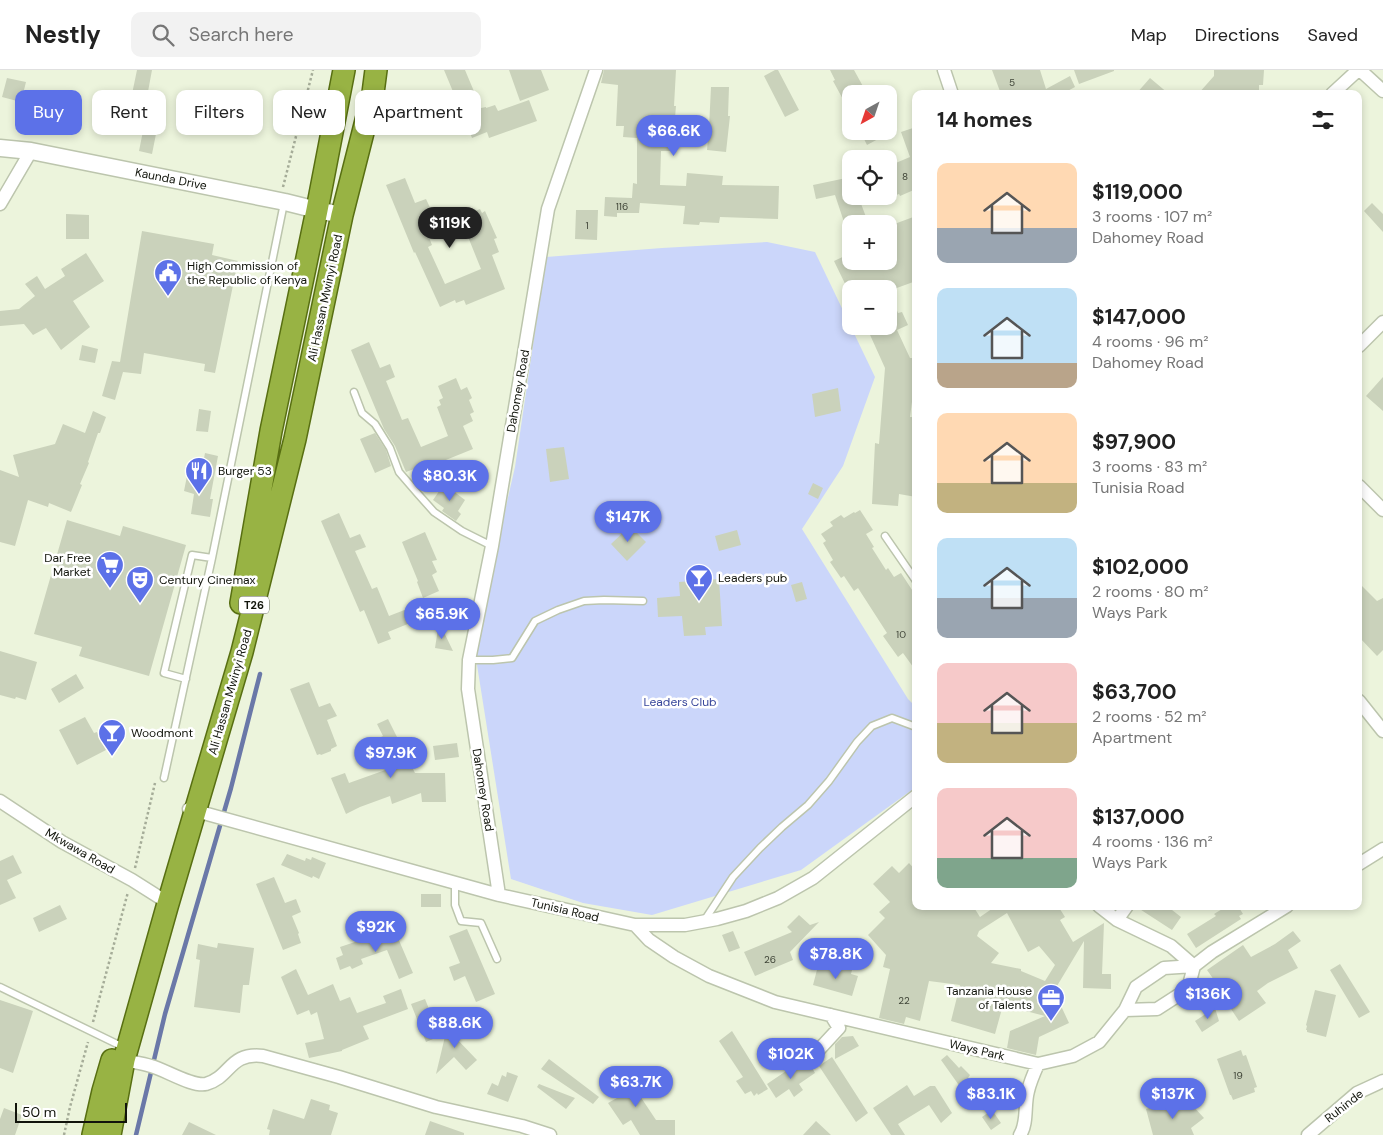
<!DOCTYPE html>
<html lang="en">
<head>
<meta charset="utf-8">
<style>
	body { margin:0; font-family:"DM Sans",sans-serif; background:#f2f2f2; color:#222; height:100vh; display:flex; flex-direction:column; font-size:19px; white-space:nowrap }
	* { box-sizing:border-box; margin:0 }
	p { font-size:16px; color:#767676 }
	.icon { flex:none; width:28px; height:28px; fill:none; stroke:currentColor; stroke-width:2; stroke-linecap:round; stroke-linejoin:round }
	.map { position:relative; flex:1; overflow:hidden }
	.details { position:absolute; left:912px; top:20px; width:450px; height:820px; display:flex; flex-direction:column; background:#fff; border-radius:10px; box-shadow:0 2px 8px #0003 }
	.details>* { flex:none }
	.top-card { position:absolute; left:15px; top:20px; width:475px; height:45px; display:flex; gap:10px }
	.needle { width:32px; rotate:220deg }
	.buttons { position:absolute; left:842px; top:15px; display:grid; gap:10px }
	.buttons a { display:grid; place-items:center; width:55px; height:55px; border-radius:10px; background:#fff; box-shadow:0 2px 8px #0003; font-size:25px }
	.scale { position:absolute; left:15px; bottom:12px; width:112px; box-sizing:border-box; padding-left:5px; border:2px solid #11140b; border-top:0; font-size:14px; line-height:18px; white-space:nowrap; color:#11140b; -webkit-text-stroke:4px #fff; paint-order:stroke }
	.price { position:absolute; translate:-50% -42px; padding:0 11px; border-radius:18px; background:#5c71e8; color:#fff; font-size:16px; line-height:32px; filter:drop-shadow(0 1px 2px #0008) }
	.price::after { content:''; position:absolute; left:50%; top:30px; width:15px; height:11px; margin-left:-8px; background:inherit; clip-path:polygon(0 0,100% 0,50% 100%) }
	.price.on { background:#222; color:#fff }
	ul { padding:0; list-style:none }
	li { display:flex; align-items:center; gap:15px; height:125px; padding:0 25px }
	li span { display:grid; place-items:center; flex:none; width:140px; height:100px; border-radius:10px; color:#555 }
	li>.icon { margin-inline-start:auto }
	span .icon { width:60px; height:60px; fill:#fffc; stroke-width:1 }
	li b { font-size:21px }
	h2 { display:flex; justify-content:space-between; align-items:center; height:60px; padding:0 25px; font-size:21px }
	.pill { padding:0 18px; border-radius:10px; background:#fff; box-shadow:0 2px 8px #0003; font-size:18px; line-height:45px }
	.pill.on { background:#5c71e8; color:#fff }
	header { display:flex; align-items:center; gap:30px; box-sizing:border-box; height:70px; padding:0 25px; background:#fff; border-bottom:1px solid #e0e0e0 }
	header strong { font-size:24px }
	nav { display:flex; gap:28px; margin-inline-start:auto; font-size:18px }
	.search { width:350px; height:45px; background:#f2f2f2; display:flex; align-items:center; gap:12px; box-sizing:border-box; padding:0 18px; border-radius:10px; color:#767676; font-size:19px }
	.map>svg:first-child { display:block }
	.green { fill:#cbd6fa }
	.lines { fill:none; stroke-linecap:round; stroke-linejoin:round }
	.stream { stroke:#6a78a8; stroke-width:4.5 }
	.building { fill:#cad2bb; fill-rule:evenodd }
	.service-casing { stroke:#bcc5ad; stroke-width:9 }
	.minor-casing { stroke:#bcc5ad; stroke-width:15 }
	.tertiary-casing { stroke:#bcc5ad; stroke-width:19 }
	.trunk-casing { stroke:#586f12; stroke-width:24 }
	.path { stroke:#a5ac98; stroke-width:2.5; stroke-dasharray:2.5 2.5; stroke-linecap:butt }
	.service { stroke:#fff; stroke-width:6 }
	.minor { stroke:#fff; stroke-width:12 }
	.tertiary { stroke:#fff; stroke-width:16 }
	.trunk { stroke:#98b344; stroke-width:21 }
	.labels { text-anchor:middle; dominant-baseline:central; stroke-width:5; stroke-linejoin:round; paint-order:stroke }
	.number-label { font-size:10px; fill:#3f4437 }
	.shield { fill:#fff; stroke:#585a54; stroke-width:1 }
	.shield-label { font-size:11px; font-weight:bold; fill:#11140b }
	.street-label { font-size:12px; fill:#11140b; stroke:#fff }
	.poi-label { font-size:12px; fill:#11140b; stroke:#fff; text-anchor:start }
	.park-label { font-size:12px; fill:#38479b; stroke:#fff }
</style>
</head>
<body>
<header>
<strong>Nestly</strong>
<div class="search"><svg class="icon" aria-label="search" viewBox="0 0 24 24"><circle cx="10" cy="10" r="6"/><path d="M15 15l6 6"/></svg>Search here</div>
<nav><a>Map</a><a>Directions</a><a>Saved</a></nav>
</header>
<div class="map">
<svg width="1383" height="1065" viewBox="0 0 1383 1065">
	<rect width="100%" height="100%" fill="#ecf4dc"/>
	<path class="green" d="M767,172l48,10 60,125 -32,89 -41,63 106,170 8,8v80l-115,83 -149,45 -69,-12 -72,-24 -37,-233 41,-179 31,-210 116,-9z"/>
	<g class="lines">
		<path class="stream" d="M136,1065l29,-121 66,-226 29,-114"/>
	</g>
	<path class="building" d="M137,0h15l-5,27 -15,-3z
		M444,0h21l16,38 5,-1v1l9,-3 3,6 31,-11 8,21 -48,17 -2,-6 -15,6 -12,-30 -3,2 -6,-16h3z
		M509,0h32l8,20 -29,11z
		M604,0h72l-2,36h2l-4,45h-11l-1,34 26,1 1,-13 36,3 -1,9 57,1 -1,33 -58,-2 -1,6 -19,-1 -1,3 -16,-1 2,-18 -45,-3 -1,10h-22v4l-13,-1 1,-19 27,1 1,-15 4,1v-46l-14,-1 1,-11h-8l2,-41 -17,-2z
		M775,0h3l21,40 -14,7 -21,-41z
		M830,0h24l11,20 -7,4h-7v20l-18,-33 2,-1z
		M992,0h48l6,19 24,-13 5,11 -13,7h-46l-1,-4 -14,4z
		M1074,0h40v1l-35,13z
		M1214,0h50l-1,15h-4v9h-61l16,-18z
		M7,8l19,4 -5,20 -19,-5z
		M1150,8l19,16h-33z
		M711,17h18l-1,29h2l-4,36 -19,-2 2,-22z
		M144,56l13,3 -5,25 -13,-3z
		M916,57v62l-16,7 -1,-2 -5,2 -5,-13v-1l5,-2 -2,-3 3,-2 -4,-10 19,-8 -9,-25z
		M860,61h33l-26,14z
		M851,107v27l9,-3 6,16 -15,5v15h-2l-14,-42 -19,4 -3,-14z
		M405,108l10,25 11,-4 7,15 -11,5 10,26 -4,2 17,37 36,-15 -21,-52 20,-8 2,4 3,-2 12,27 -3,1 5,13 -7,3 13,34 -39,16 -2,-5 -8,3 -1,-3 -15,7 -25,-55 -1,1 -28,-68z
		M1372,133l11,11v18l-19,-21z
		M576,140h22l-1,30 -22,-1z
		M66,144l23,1v24h-23z
		M916,146v65l-22,8h-43v7l-17,-35 17,-8v8h15l2,4 9,-4h12v-35z
		M142,161l72,13 -2,11 26,6 -23,112 -11,-2 1,-7 -61,-11 -3,21 -18,-2 -8,28 -13,-4 10,-35 8,1z
		M86,183l18,28 -31,20 17,26 -29,23 -15,-22 -13,7 -9,-11 -24,2v-15l19,-2 16,-13 -10,-12 12,-8 8,13 20,-13 -4,-7z
		M889,221l9,22 4,-1 6,13 -11,5 13,28h6v13l-6,46h6v80l-17,-3 -1,12 -26,-2 3,-61 4,1 6,-76 -19,-42h23z
		M369,272l11,26 10,-4 5,13 -9,4 16,39 6,-2 13,29 27,-11 -11,-29 4,-2 -2,-5 4,-2 -5,-12 18,-8 5,12 6,-3 5,11 -3,2 5,12 -4,2 3,7 -10,5 10,23 -47,19 -1,-3 -19,7 -11,-26 -11,-17 -33,-79z
		M82,275l16,4 -3,14 -16,-3z
		M1383,307v34l-17,-15z
		M838,318l3,23 -26,6 -3,-23z
		M199,339l12,2 -3,21 -12,-1z
		M93,341l13,6 -6,16h-2l-10,29 1,1 -9,21 2,1 -11,27 -22,-9 -1,4 -20,-7 -13,46 -15,-4v-72l19,7 -6,-22 42,-11 8,-20 22,9z
		M375,363l11,17 5,16 -16,7 -15,-34z
		M564,377l5,32 -19,3 -4,-33z
		M205,383l13,3 -8,43h3l-3,18 -19,-3 3,-20 -10,-3 5,-25 13,3z
		M813,413l10,5 -5,11 -10,-5z
		M444,414l21,16 -7,11 3,3 -5,7 -14,-10 2,-3 -11,-8z
		M860,440l13,20 -7,4 8,13 -2,1 14,22 2,-2 6,9 7,-4 15,23v75l-13,-18 -5,4 -15,-21 4,-3 -29,-45 -4,3 -10,-15 -3,2 -11,-16 3,-2 -10,-17 3,-2 -5,-7 12,-8 -3,-4 11,-7 3,3 10,-6 1,1z
		M339,443l11,25 10,-4 6,13 -11,4 17,38 5,-2 12,29 36,-14h5l5,11 -47,19 3,7 -13,5 -14,-34 -4,2 -39,-91z
		M67,450l53,16 3,-10 63,19 -37,131 -70,-20 3,-9 -48,-13z
		M630,456l16,16 -19,19 -16,-17z
		M737,460l4,15 -22,6 -4,-15z
		M425,462l12,28 -5,1 5,11 -5,3 7,16 -16,7 -6,-16 1,-1 -16,-39z
		M719,509l3,47 -17,1 1,8 -22,1 -2,-20 -24,1 -1,-19 23,-2 -1,-14z
		M802,512l5,17 -11,3 -5,-17z
		M1359,513l18,18 6,-3v52l-6,6 -18,-19z
		M439,552l14,29 -18,-3z
		M0,581l37,11 -11,38 -10,-3 -1,2 -15,-4z
		M76,604l8,14 -25,15 -8,-14z
		M309,612l10,25 11,-4 7,13 -10,4 10,26 -6,3v2l-10,4 -1,-1 -3,1 -27,-66z
		M85,647l9,16 3,-1 9,18 -29,15 -18,-35z
		M388,649l27,54h30l1,29h-24l-1,-9 -29,11 -2,-8 -30,11 -14,7 -15,-36 14,-5 4,10 42,-15 -14,-29 6,-3 -6,-12z
		M457,673l2,14 -24,3 -2,-14z
		M287,784l18,7 1,-3 5,2 1,-3 14,6 -7,16 -6,-3 -1,2 -31,-13z
		M13,785l9,18 -15,7 9,18 -16,7v-44z
		M909,793l7,8v35h57l7,11 16,-11h62l7,11 -5,3 13,22 31,-19 -2,51h9v15l-28,-1 1,-47 -30,50 15,32 -30,14 -3,18 -29,-7 3,-17 35,-15 -42,-11 -8,29 -44,-13 9,-36 -31,-4 -9,40 -14,-4 -2,7 -25,-6 11,-49 -7,-2 3,-12 -18,-20 17,-17 -6,-6 11,-10 -17,-18 19,-18 7,7zM1007,843l21,39 11,-6 16,19 -10,16 -24,-10v-2l-30,-6 8,-10 -22,-17 2,-5z
		M274,807l11,26 11,-4 5,13 -9,4 7,17 -1,1 3,9 -18,7 -27,-66z
		M421,824h20v13h-20z
		M60,835l7,14 -28,13 -6,-14z
		M1135,836h32l14,11 -9,13z
		M1227,836h11l5,8 -4,2 2,3 -45,29 -9,-14 29,-18 -2,-2z
		M799,845l11,10 9,-3 -29,30 3,8 -38,16 -11,-24 48,-20 -5,-5z
		M467,859l28,65 -19,8 -11,-26 -11,5 -5,-14 11,-4 -11,-27z
		M395,861l18,42 -14,6 -12,-29 -26,9 2,5 -11,5 -2,-3 -10,4 -4,-12 7,-3 -3,-8 36,-12 1,4z
		M733,861l7,17 -11,4 -7,-17z
		M1293,861l8,10 -13,9 10,18 -30,15 -11,8 9,12 -27,18 -10,-15 2,-2 -24,-34 36,-25 8,12 24,-13z
		M218,873l36,5 -5,37h-6l-3,28 -46,-6 6,-47 -4,-1 2,-15 19,4z
		M1340,894l30,48 -11,6 -29,-48z
		M837,895l15,5 -1,4 7,2 -6,20 -39,-11 5,-19 17,4z
		M296,899l12,26 25,-11 7,17 10,-4 7,16 29,-10 -3,-7 18,-7 7,20 -45,17 6,13 -27,11v1l-33,7 -4,-15 19,-4 -7,-27 -6,3 -2,-5 -12,5 -16,-38z
		M1315,920l21,5 -10,42 -19,-5v-2h-1l1,-4 -1,-1z
		M425,929l15,37 -14,6 -15,-38z
		M0,930l33,11 -20,62 -13,-5z
		M1215,938l4,13 -17,11 -7,-11z
		M458,949l5,10 -10,6 24,25 -11,10 -12,-13 -18,17 12,-50z
		M732,961l36,58 -10,6 -1,-2 -3,3 -3,-5 -6,3 -9,-13 7,-4 -24,-36z
		M853,966l6,10 -24,13v-15l7,-7z
		M1241,980l2,6 3,-1 11,32 -3,1 1,4 -22,8 -2,-5h-1l-13,-36z
		M947,985l12,13 2,-2 9,9 -2,3 10,11 -10,9 -27,-38z
		M832,987l36,56 -12,9 -37,-56z
		M549,989l50,38 -6,7 -52,-35z
		M810,994l5,9 -16,11 4,6 -9,7 -5,-8 -13,9 -9,-14 28,-19z
		M622,999l34,51h19v15h-35l-9,-15 -8,5 -15,-22 9,-5 -12,-18z
		M507,1002l11,4 -10,26 -21,-8 5,-11 6,3 4,-11 4,2z
		M539,1014l36,14 -9,11 -29,-22z
		M907,1015l7,11 16,-10h5l17,27 -11,10 -12,-18 -31,19 7,11h-14l-18,-27z
		M311,1029l19,6 -1,5 9,3 -7,22h-62l1,-5 -3,-1 6,-20 31,10z
		M1171,1032l2,8 19,-5 12,13 -13,10 3,7h-41l-7,-26z
		M4,1038l18,7 -7,20h-15v-16z
		M992,1040l9,13 -10,7 -9,-13z
		M430,1051l34,12v2h-39z
		M816,1051l15,14h-28z
		M189,1052l27,13h-34z"/>
	<g class="lines">
		<defs>
			<path id="service" d="M354,322l8,21 13,11 15,24 9,24 19,22 16,18 28,19 30,15
				M885,466l31,45
				M469,590h24l19,-2 23,-37 23,-11 26,-9 20,-1 39,1
				M186,609l-22,-6 28,-118 20,3
				M164,708l48,-220 72,-355
				M455,813v22l6,16 20,2 16,36
				M704,851l29,-44 27,-29 22,-21 26,-22 21,-24 28,-39 15,-16 20,-8 24,9
				M0,917l117,57"/>
			<path id="minor" d="M944,0l8,24
				M1360,0l23,21
				M1332,24l26,-24
				M0,134l31,-53
				M1359,276l24,-24
				M1359,416l24,24
				M1359,631l24,30
				M0,731l62,41 70,38 30,19
				M189,739l310,86 136,30h50l32,-6 29,-8 32,-13 35,-20 103,-82
				M1359,794l24,-15
				M499,825l-31,-206 1,-29 23,-114 56,-337 48,-139
				M1099,836l18,14 54,26 23,20 -6,23 -31,20 -32,1
				M1117,850l10,-14
				M635,855l14,15 25,17 35,19 66,26 263,62 35,-8 26,-14 26,-32 11,-23 28,-19 30,-2 18,-14 75,-46
				M777,989l37,-4 25,-27 -8,-13
				M124,990c9,2 18,3 27,6 15,4 41,21 55,18 25,-7 23,-32 57,-28l76,21 97,30 86,19 28,9
				M1020,1065c8,-12 4,-30 8,-44 2,-9 6,-18 10,-27
				M1308,1065l49,-42 26,-12"/>
			<path id="tertiary" d="M0,78l31,3 254,51 32,8 25,5"/>
			<path id="trunk" d="M241,533l30,-172 46,-221 27,-140
				M93,1065l10,-44 9,-31
				M110,1065l14,-75 43,-153 75,-255 53,-213 47,-224 31,-122 3,-23"/>
		</defs>
		<use href="#service" class="service-casing"/>
		<use href="#minor" class="minor-casing"/>
		<use href="#tertiary" class="tertiary-casing"/>
		<use href="#trunk" class="trunk-casing"/>
		<path class="path" d="M283,117l30,-117
			M135,798l20,-85
			M93,952l35,-130
			M64,1065l6,-28 18,-65"/>
		<use href="#service" class="service"/>
		<use href="#minor" class="minor"/>
		<use href="#tertiary" class="tertiary"/>
		<use href="#trunk" class="trunk"/>
	</g>
	<defs>
		<symbol id="civic-pin" viewBox="-11 -11 22 30"><path d="M0 17L-7.5 6A9.5 9.5 0 1 1 7.5 6Z" fill="#5c71e8" stroke="#fff"/><path d="M-.6-6.5H3V-4.5H.6V-3L4-1V1h2V6H-6V1h2V-1L-.6-3ZM-1.2 2.5V6h2.4V2.5Z" fill="#fff"/></symbol>
		<symbol id="restaurant-pin" viewBox="-11 -11 22 30"><path d="M0 17L-7.5 6A9.5 9.5 0 1 1 7.5 6Z" fill="#5c71e8" stroke="#fff"/><path d="M-5-6h1v4h1v-4h1v4h1v-4h1v5L-1.5 .5V6h-2V.5L-5-1ZM5-6V6H3V1.5H1.5Q1.5-4 5-6Z" fill="#fff"/></symbol>
		<symbol id="supermarket-pin" viewBox="-11 -11 22 30"><path d="M0 17L-7.5 6A9.5 9.5 0 1 1 7.5 6Z" fill="#5c71e8" stroke="#fff"/><path d="M-6-5.5h2.5l.6 2H6L4.5 2H-2.5L-4.4-4H-6ZM-1.5 3.2a1.3 1.3 0 1 0 .1 0ZM3 3.2a1.3 1.3 0 1 0 .1 0Z" fill="#fff"/></symbol>
		<symbol id="bar-pin" viewBox="-11 -11 22 30"><path d="M0 17L-7.5 6A9.5 9.5 0 1 1 7.5 6Z" fill="#5c71e8" stroke="#fff"/><path d="M-6-5H6L.8 .8V4.5H3.5V6h-7V4.5H-.8V.8Z" fill="#fff"/></symbol>
		<symbol id="theatre-pin" viewBox="-11 -11 22 30"><path d="M0 17L-7.5 6A9.5 9.5 0 1 1 7.5 6Z" fill="#5c71e8" stroke="#fff"/><path d="M-5-5.5Q0-4 5-5.5V0Q5 5 0 6Q-5 5-5 0ZM-3.3-2.5H-1v1.5H-3.3ZM1-2.5H3.3v1.5H1ZM-2.8 1Q0 5.5 2.8 1Z" fill="#fff"/></symbol>
		<symbol id="office-pin" viewBox="-11 -11 22 30"><path d="M0 17L-7.5 6A9.5 9.5 0 1 1 7.5 6Z" fill="#5c71e8" stroke="#fff"/><path d="M-6-3h4V-5.5h4V-3h4V5H-6ZM-1-4.5V-3h2v-1.5ZM-6 0V1H6V0Z" fill="#fff"/></symbol>
	</defs>
	<g fill-rule="evenodd">
		<use href="#civic-pin" x="152" y="187" width="32" height="43"/>
		<use href="#restaurant-pin" x="183" y="385" width="32" height="43"/>
		<use href="#supermarket-pin" x="94" y="479" width="32" height="43"/>
		<use href="#bar-pin" x="683" y="492" width="32" height="43"/>
		<use href="#theatre-pin" x="124" y="494" width="32" height="43"/>
		<use href="#bar-pin" x="96" y="647" width="32" height="43"/>
		<use href="#office-pin" x="1035" y="912" width="32" height="43"/>
	</g>
	<g class="labels">
		<g class="number-label">
			<text x="1012" y="12">5</text>
			<text x="905" y="106">8</text>
			<text x="622" y="136">116</text>
			<text x="587" y="155">1</text>
			<text x="901" y="564">10</text>
			<text x="770" y="889">26</text>
			<text x="904" y="930">22</text>
			<text x="1238" y="1005">19</text>
		</g>
		<rect class="shield" x="239" y="526.5" width="30" height="17" rx="4"/>
		<g class="shield-label">
			<text x="254" y="535">T26</text>
		</g>
		<g class="street-label">
			<text transform="translate(171 109) rotate(11)">Kaunda Drive</text>
			<text transform="translate(325 228) rotate(-78)">Ali Hassan Mwinyi Road</text>
			<text transform="translate(518 321) rotate(-80)">Dahomey Road</text>
			<text transform="translate(230 622) rotate(-74)">Ali Hassan Mwinyi Road</text>
			<text transform="translate(483 720) rotate(81)">Dahomey Road</text>
			<text transform="translate(80 781) rotate(30)">Mkwawa Road</text>
			<text transform="translate(565 840) rotate(13)">Tunisia Road</text>
			<text transform="translate(977 980) rotate(13)">Ways Park</text>
			<text transform="translate(1344 1036) rotate(-38)">Ruhinde</text>
		</g>
		<g class="poi-label">
			<text x="187" y="196">High Commission of<tspan x="187" dy="14">the Republic of Kenya</tspan></text>
			<text x="218" y="401">Burger 53</text>
			<text x="91" y="488" text-anchor="end">Dar Free<tspan x="91" dy="14">Market</tspan></text>
			<text x="718" y="508">Leaders pub</text>
			<text x="159" y="510">Century Cinemax</text>
			<text x="131" y="663">Woodmont</text>
			<text x="1032" y="921" text-anchor="end">Tanzania House<tspan x="1032" dy="14">of Talents</tspan></text>
		</g>
		<g class="park-label">
			<text x="680" y="632">Leaders Club</text>
		</g>
	</g>
</svg>
<div class="buttons">
<a><svg class="needle" viewBox="-14 -14 28 28"><path d="M0-13l5 13h-10z" fill="#e53935"/><path d="M0 13l5-13h-10z" fill="#767676"/></svg></a>
<a><svg class="icon" aria-label="locate" viewBox="0 0 24 24"><circle cx="12" cy="12" r="6"/><path d="M12 2v4M12 18v4M2 12h4M18 12h4"/></svg></a>
<a>+</a>
<a>−</a>
</div>
<div class="scale">50 m</div>
<b class="price" style="left:674px;top:87px">$66.6K</b>
<b class="price on" style="left:450px;top:179px">$119K</b>
<b class="price" style="left:450px;top:432px">$80.3K</b>
<b class="price" style="left:628px;top:473px">$147K</b>
<b class="price" style="left:442px;top:570px">$65.9K</b>
<b class="price" style="left:391px;top:709px">$97.9K</b>
<b class="price" style="left:376px;top:883px">$92K</b>
<b class="price" style="left:836px;top:910px">$78.8K</b>
<b class="price" style="left:1208px;top:950px">$136K</b>
<b class="price" style="left:455px;top:979px">$88.6K</b>
<b class="price" style="left:791px;top:1010px">$102K</b>
<b class="price" style="left:636px;top:1038px">$63.7K</b>
<b class="price" style="left:991px;top:1050px">$83.1K</b>
<b class="price" style="left:1173px;top:1050px">$137K</b>
<div class="top-card">
<a class="pill on">Buy</a>
<a class="pill">Rent</a>
<a class="pill">Filters</a>
<a class="pill">New</a>
<a class="pill">Apartment</a>
</div>
<section class="details">
<h2>14 homes<svg class="icon" aria-label="filters" viewBox="0 0 24 24"><path d="M4 7h16M4 17h16"/><circle cx="9" cy="7" r="2"/><circle cx="15" cy="17" r="2"/></svg></h2>
<ul>
<li><span style="background:linear-gradient(#ffd9b3 65%,#9aa5b1 0)"><svg class="icon" aria-label="home" viewBox="0 0 24 24"><path d="M3 11l9-7 9 7M6 9v11h12V9"/></svg></span><div><b>$119,000</b><p>3 rooms · 107 m²</p><p>Dahomey Road</p></div></li>
<li><span style="background:linear-gradient(#bfe0f5 75%,#b9a48a 0)"><svg class="icon" aria-label="home" viewBox="0 0 24 24"><path d="M3 11l9-7 9 7M6 9v11h12V9"/></svg></span><div><b>$147,000</b><p>4 rooms · 96 m²</p><p>Dahomey Road</p></div></li>
<li><span style="background:linear-gradient(#ffd9b3 70%,#c2b280 0)"><svg class="icon" aria-label="home" viewBox="0 0 24 24"><path d="M3 11l9-7 9 7M6 9v11h12V9"/></svg></span><div><b>$97,900</b><p>3 rooms · 83 m²</p><p>Tunisia Road</p></div></li>
<li><span style="background:linear-gradient(#bfe0f5 60%,#9aa5b1 0)"><svg class="icon" aria-label="home" viewBox="0 0 24 24"><path d="M3 11l9-7 9 7M6 9v11h12V9"/></svg></span><div><b>$102,000</b><p>2 rooms · 80 m²</p><p>Ways Park</p></div></li>
<li><span style="background:linear-gradient(#f6c9c9 60%,#c2b280 0)"><svg class="icon" aria-label="home" viewBox="0 0 24 24"><path d="M3 11l9-7 9 7M6 9v11h12V9"/></svg></span><div><b>$63,700</b><p>2 rooms · 52 m²</p><p>Apartment</p></div></li>
<li><span style="background:linear-gradient(#f6c9c9 70%,#7fa58c 0)"><svg class="icon" aria-label="home" viewBox="0 0 24 24"><path d="M3 11l9-7 9 7M6 9v11h12V9"/></svg></span><div><b>$137,000</b><p>4 rooms · 136 m²</p><p>Ways Park</p></div></li>
</ul>
</section>
</div>
</body>
</html>
